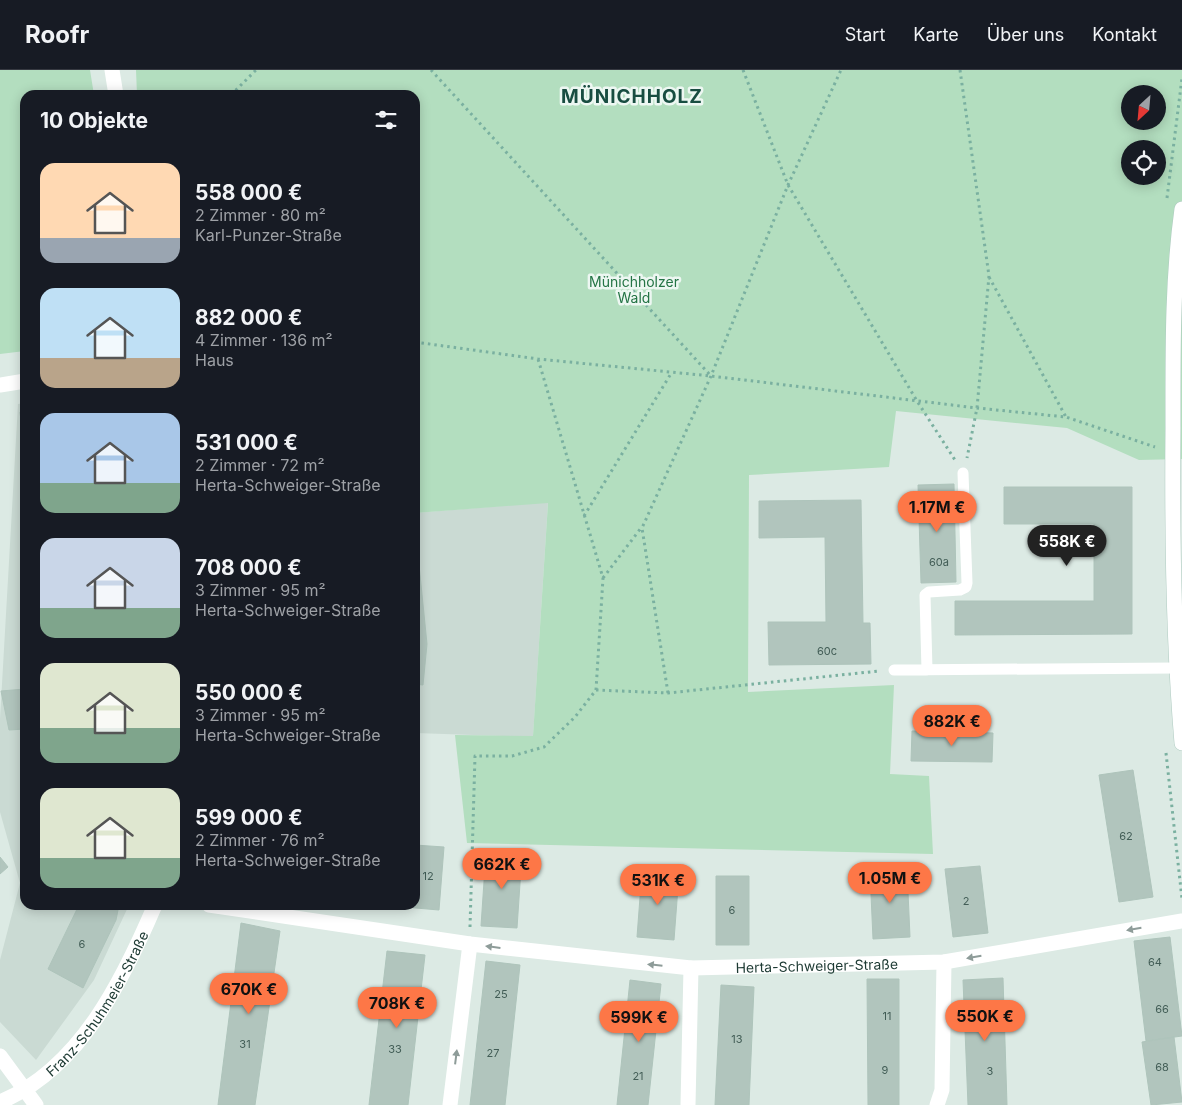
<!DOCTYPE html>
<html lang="de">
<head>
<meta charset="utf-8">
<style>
	body { margin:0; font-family:Inter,sans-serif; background:#20242c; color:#f1f3f6; height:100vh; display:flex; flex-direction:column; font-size:19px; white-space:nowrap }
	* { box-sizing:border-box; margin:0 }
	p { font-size:16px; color:#9ea1a6 }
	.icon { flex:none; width:28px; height:28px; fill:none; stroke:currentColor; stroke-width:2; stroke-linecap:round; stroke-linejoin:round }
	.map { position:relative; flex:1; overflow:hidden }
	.side { position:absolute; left:20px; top:20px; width:400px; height:820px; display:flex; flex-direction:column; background:#171b24; border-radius:15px; box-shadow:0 2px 12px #0003 }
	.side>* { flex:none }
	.needle { width:32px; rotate:206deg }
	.tools { position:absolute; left:1121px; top:15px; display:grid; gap:10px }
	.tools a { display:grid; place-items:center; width:45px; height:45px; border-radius:50%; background:#171b24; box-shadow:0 2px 12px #0003; font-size:25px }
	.price { position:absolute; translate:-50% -42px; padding:0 11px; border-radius:18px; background:#fd7747; color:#111; font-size:16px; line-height:32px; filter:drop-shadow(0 1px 2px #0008) }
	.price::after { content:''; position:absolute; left:50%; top:30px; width:15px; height:11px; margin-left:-8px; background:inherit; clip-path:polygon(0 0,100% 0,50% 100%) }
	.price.on { background:#222; color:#fff }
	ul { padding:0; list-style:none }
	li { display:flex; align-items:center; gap:15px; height:125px; padding:0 20px }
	li span { display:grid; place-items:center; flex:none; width:140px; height:100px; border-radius:15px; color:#555 }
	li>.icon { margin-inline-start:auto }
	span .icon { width:60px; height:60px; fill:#fffc; stroke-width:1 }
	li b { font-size:21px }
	h2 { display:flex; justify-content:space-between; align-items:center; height:60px; padding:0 20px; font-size:21px }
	header { display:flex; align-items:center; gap:30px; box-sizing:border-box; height:70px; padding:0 25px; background:#171b24; border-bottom:1px solid #363941 }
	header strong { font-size:24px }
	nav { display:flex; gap:28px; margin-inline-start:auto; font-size:18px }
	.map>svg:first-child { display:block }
	.built { fill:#cadad3 }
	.green { fill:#b3debf; fill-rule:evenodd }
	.building { fill:#b1c5bd; stroke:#aec4bb }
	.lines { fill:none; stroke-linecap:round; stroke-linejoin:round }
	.secondary-casing { stroke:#afcbc1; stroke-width:16 }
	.path { stroke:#7ab0a0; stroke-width:3; stroke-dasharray:2.5 4; stroke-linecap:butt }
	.lane { stroke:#fff; stroke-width:11 }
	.street { stroke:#fff; stroke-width:15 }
	.secondary { stroke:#fff; stroke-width:15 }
	.oneway { fill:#8e9c99 }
	.labels { text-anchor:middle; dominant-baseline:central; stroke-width:5; stroke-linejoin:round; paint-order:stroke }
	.number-label { font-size:11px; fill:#425d56 }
	.park-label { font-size:14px; fill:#247445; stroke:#edf7f2 }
	.street-label { font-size:14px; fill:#1d3a33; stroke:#edf7f2 }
	.district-label { font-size:19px; font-weight:bold; letter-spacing:1px; fill:#184d41; stroke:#edf7f2 }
</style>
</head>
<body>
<header>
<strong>Roofr</strong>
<nav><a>Start</a><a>Karte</a><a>Über uns</a><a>Kontakt</a></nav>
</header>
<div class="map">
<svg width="1182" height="1035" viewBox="0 0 1182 1035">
	<rect width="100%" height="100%" fill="#dceae4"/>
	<path class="built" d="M25,333v502h104l-35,75 -58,80 -36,-38v-62l20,-77 -20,-71v-93l18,-315z
		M548,432l-15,235 -118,-4v-220z"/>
	<path class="green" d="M0,0h90l4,25h-69v256l-25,3z
		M136,0h1046v389l-43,1 -72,-32 -171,-17 -7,56 -140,8 -1,217 146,-7 -4,89 39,2 4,78 -466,-11 -12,-108 78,1 15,-233 -133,10v-418h-278zM1130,24h28v27h-28zM1130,79h28v27h-28z"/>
	<path class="building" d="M20,342h5v45z
		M954,414l2,98 -35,1 -3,-98z
		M1004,417h128v147l-177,1v-34h139v-77h-90z
		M861,430l2,123h7l1,41 -102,1 -1,-43h58l-1,-85 -66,1v-37z
		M417,475l10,99 -4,41 -8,-1v-138z
		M25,619v40l-16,1 -8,-39z
		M912,661l81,2 -1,29 -81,-1z
		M1133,700l20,127 -34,5 -20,-127z
		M415,775l29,2 -5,63 -35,-3v-2h11z
		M486,782l36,2 -5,74 -36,-2z
		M0,787l8,10 -8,7z
		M980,796l8,67 -35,4 -8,-68z
		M907,800l3,67 -37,2 -3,-67z
		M642,801l37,3 -5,66 -37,-3z
		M716,806h33v69h-33z
		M79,835h40l-3,15 -33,68 -35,-19z
		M241,853l39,8 -25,174h-37z
		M1170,867l12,99 -36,5 -12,-100z
		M387,881l38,4 -17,150h-39z
		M486,891l34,4 -15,140h-35z
		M1003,908l4,127h-39l-5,-125z
		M867,909h32v126h-31z
		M630,910l31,4 -13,121h-31z
		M721,915l33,2 -5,118h-34z
		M1174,967l8,65 -31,3 -9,-63z"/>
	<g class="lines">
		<defs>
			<path id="secondary" d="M1182,139c-10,72 -9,146 -9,219 -1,105 0,210 9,315"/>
		</defs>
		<use href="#secondary" class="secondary-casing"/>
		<path class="path" d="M431,0l280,306
			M743,0l45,115 129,216 38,59
			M960,0l29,206 -12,132 -10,50
			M231,25l25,-25
			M1167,128l15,-120
			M989,207l77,140
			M415,272l123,17 173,17 266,32 89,9 89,30
			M584,446l88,-144
			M603,508l38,-50
			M596,620l72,3 211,-22
			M668,623l-26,-165 69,-152 77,-191 53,-115
			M1166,683l16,146
			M470,857l5,-171h37l32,-9 31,-30 21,-27 7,-112 -65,-219"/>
		<path class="lane" d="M894,600l281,-2
			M927,600l-2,-75 4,-3 31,-2 6,-3 1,-4 -4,-110"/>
		<g class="street">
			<path d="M112,0l4,25"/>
			<path d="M0,315l25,-4"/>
			<path id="s1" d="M209,835l261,39 221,24 253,-6 238,-41"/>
			<path d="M0,986l36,49"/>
			<path id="s2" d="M0,1032c80,-33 123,-122 155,-197"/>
			<path d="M450,1035l20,-161"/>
			<path d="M688,1035l3,-137"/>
			<path d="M937,1035l5,-15 2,-128"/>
		</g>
		<use href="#secondary" class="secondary"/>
	</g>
	<defs><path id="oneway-solid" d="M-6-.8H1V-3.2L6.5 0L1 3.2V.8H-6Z" transform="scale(1.25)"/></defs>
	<g class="oneway">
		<use href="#oneway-solid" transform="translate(1134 859) rotate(170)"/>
		<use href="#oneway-solid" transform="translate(493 877) rotate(-173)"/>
		<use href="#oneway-solid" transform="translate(974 887) rotate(170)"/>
		<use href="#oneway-solid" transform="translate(655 895) rotate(-174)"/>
		<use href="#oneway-solid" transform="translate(456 987) rotate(-83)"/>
	</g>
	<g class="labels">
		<g class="number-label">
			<text x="939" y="492">60a</text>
			<text x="827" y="581">60c</text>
			<text x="1126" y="766">62</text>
			<text x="428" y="806">12</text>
			<text x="966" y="831">2</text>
			<text x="732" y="840">6</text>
			<text x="82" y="874">6</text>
			<text x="1155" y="892">64</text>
			<text x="501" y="924">25</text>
			<text x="1162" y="939">66</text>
			<text x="887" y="946">11</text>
			<text x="737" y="969">13</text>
			<text x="245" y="974">31</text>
			<text x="395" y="979">33</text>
			<text x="493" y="983">27</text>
			<text x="1162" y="997">68</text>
			<text x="885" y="1000">9</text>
			<text x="990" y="1001">3</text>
			<text x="638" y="1006">21</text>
		</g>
		<g class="park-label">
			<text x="634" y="211">Münichholzer<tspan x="634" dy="16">Wald</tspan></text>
		</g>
		<g class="street-label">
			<text stroke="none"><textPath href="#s1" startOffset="612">Herta-Schweiger-Straße</textPath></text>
			<text stroke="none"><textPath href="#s2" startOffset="142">Franz-Schuhmeier-Straße</textPath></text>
		</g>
		<g class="district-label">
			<text x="632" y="26">MÜNICHHOLZ</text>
		</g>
	</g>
</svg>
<div class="tools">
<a><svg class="needle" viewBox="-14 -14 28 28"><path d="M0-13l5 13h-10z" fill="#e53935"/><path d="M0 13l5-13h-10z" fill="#9ea1a6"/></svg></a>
<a><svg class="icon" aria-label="locate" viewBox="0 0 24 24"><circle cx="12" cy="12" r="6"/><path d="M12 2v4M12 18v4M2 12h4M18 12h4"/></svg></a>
</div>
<b class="price" style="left:937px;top:463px">1.17M €</b>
<b class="price on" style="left:1067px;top:497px">558K €</b>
<b class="price" style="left:952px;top:677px">882K €</b>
<b class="price" style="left:502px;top:820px">662K €</b>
<b class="price" style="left:890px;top:834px">1.05M €</b>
<b class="price" style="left:658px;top:836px">531K €</b>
<b class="price" style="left:249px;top:945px">670K €</b>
<b class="price" style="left:397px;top:959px">708K €</b>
<b class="price" style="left:985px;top:972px">550K €</b>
<b class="price" style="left:639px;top:973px">599K €</b>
<section class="side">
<h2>10 Objekte<svg class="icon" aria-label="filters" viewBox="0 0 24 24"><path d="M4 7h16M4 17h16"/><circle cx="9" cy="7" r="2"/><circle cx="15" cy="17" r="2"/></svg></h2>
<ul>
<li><span style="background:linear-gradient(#ffd9b3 75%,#9aa5b1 0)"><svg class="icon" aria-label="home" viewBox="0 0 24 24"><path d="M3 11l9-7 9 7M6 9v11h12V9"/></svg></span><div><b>558 000 €</b><p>2 Zimmer · 80 m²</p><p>Karl-Punzer-Straße</p></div></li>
<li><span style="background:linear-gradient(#bfe0f5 70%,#b9a48a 0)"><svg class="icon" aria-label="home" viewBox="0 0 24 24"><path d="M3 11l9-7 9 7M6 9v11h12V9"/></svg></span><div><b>882 000 €</b><p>4 Zimmer · 136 m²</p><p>Haus</p></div></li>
<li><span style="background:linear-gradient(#a9c7e8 70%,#7fa58c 0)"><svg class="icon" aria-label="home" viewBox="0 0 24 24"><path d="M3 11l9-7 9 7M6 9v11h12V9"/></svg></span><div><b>531 000 €</b><p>2 Zimmer · 72 m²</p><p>Herta-Schweiger-Straße</p></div></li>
<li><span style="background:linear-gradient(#c9d6e8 70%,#7fa58c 0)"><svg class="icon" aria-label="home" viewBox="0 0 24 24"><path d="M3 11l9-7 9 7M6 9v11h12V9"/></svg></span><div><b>708 000 €</b><p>3 Zimmer · 95 m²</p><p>Herta-Schweiger-Straße</p></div></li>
<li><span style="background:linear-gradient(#dfe7d0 65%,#7fa58c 0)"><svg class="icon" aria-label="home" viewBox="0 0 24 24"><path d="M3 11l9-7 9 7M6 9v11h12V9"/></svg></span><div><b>550 000 €</b><p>3 Zimmer · 95 m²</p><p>Herta-Schweiger-Straße</p></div></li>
<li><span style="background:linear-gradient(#dfe7d0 70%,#7fa58c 0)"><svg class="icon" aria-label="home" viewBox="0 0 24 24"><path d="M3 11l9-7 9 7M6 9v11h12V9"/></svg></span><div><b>599 000 €</b><p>2 Zimmer · 76 m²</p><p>Herta-Schweiger-Straße</p></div></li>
</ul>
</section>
</div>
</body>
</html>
